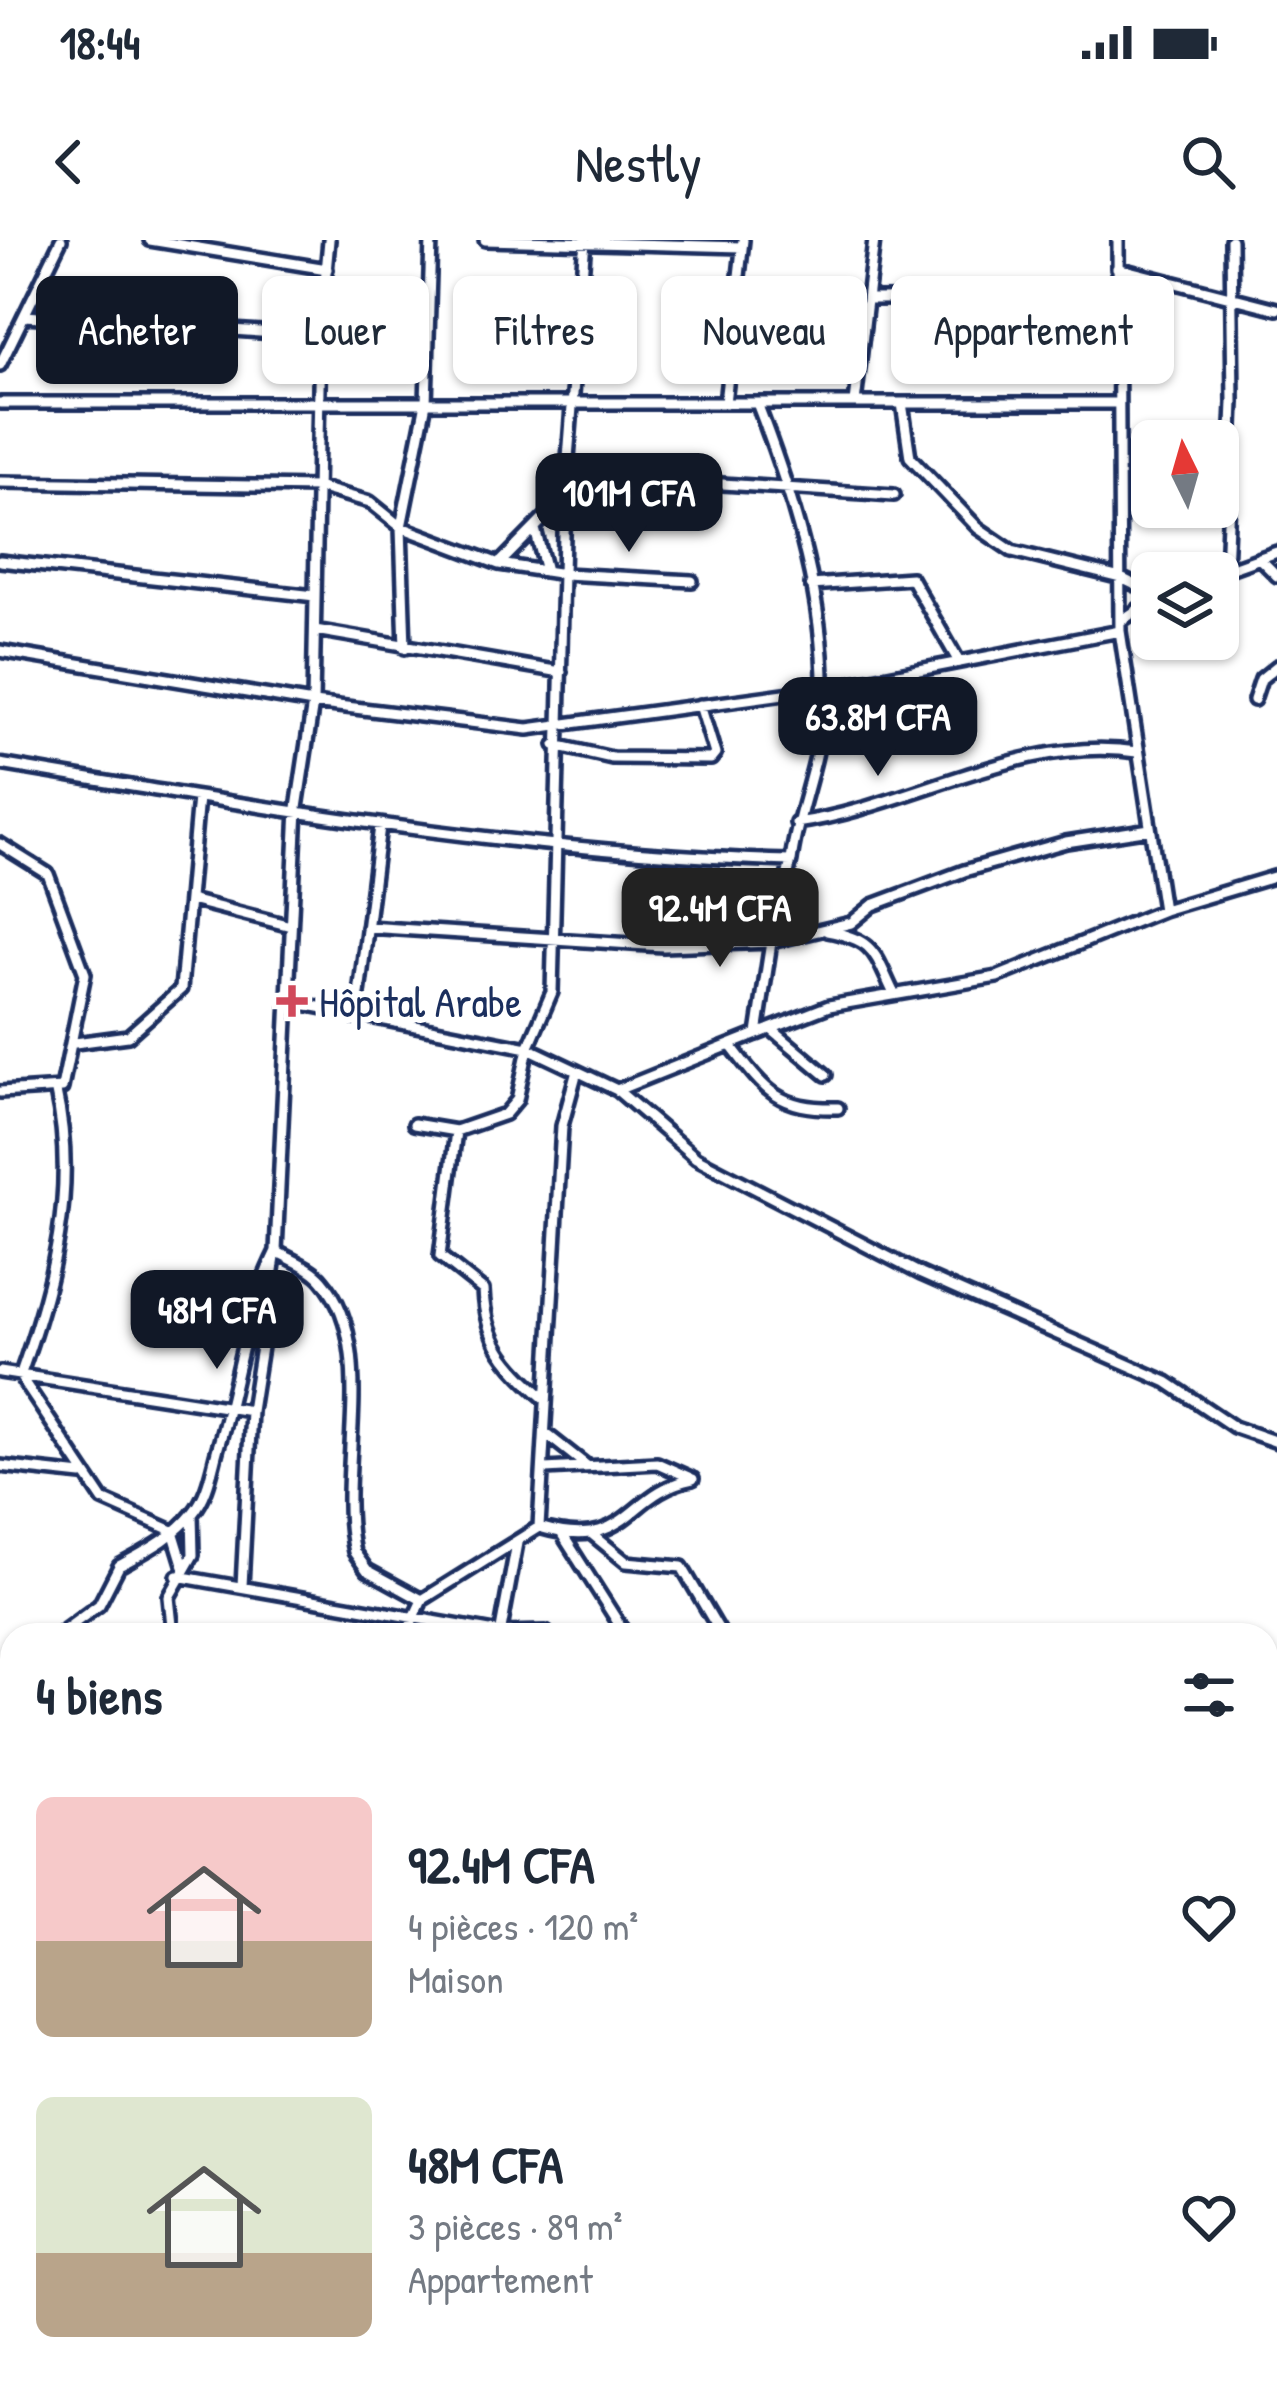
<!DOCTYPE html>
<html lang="fr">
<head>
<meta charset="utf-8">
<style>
	body { margin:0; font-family:"Patrick Hand",sans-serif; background:#f6f6f7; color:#1f2937; height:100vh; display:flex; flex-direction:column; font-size:45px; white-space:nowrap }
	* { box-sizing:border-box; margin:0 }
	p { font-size:39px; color:#747a83 }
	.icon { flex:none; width:66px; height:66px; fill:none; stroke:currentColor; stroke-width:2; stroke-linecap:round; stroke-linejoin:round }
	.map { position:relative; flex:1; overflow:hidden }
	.drawer { position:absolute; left:0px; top:1383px; width:1278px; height:771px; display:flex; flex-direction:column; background:#fff; border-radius:36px 36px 0 0; box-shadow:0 3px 9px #0004 }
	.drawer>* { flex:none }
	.banner { position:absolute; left:36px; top:36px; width:1206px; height:108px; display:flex; gap:24px }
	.needle { width:78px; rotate:355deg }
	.fabs { position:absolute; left:1131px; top:180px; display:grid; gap:24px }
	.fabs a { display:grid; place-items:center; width:108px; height:108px; border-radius:18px; background:#fff; box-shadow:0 3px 9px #0004; font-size:60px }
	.price { position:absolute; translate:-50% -102px; padding:0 27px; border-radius:24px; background:#111827; color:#fff; font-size:39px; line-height:78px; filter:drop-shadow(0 3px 6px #0008) }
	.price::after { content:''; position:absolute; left:50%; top:72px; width:36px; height:27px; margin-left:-18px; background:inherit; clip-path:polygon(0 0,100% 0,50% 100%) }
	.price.selected { background:#222; color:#fff }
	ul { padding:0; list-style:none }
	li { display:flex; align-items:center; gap:36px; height:300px; padding:0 36px }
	li span { display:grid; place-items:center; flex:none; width:336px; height:240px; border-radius:18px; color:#555 }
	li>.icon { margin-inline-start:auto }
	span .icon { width:144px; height:144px; fill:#fffc; stroke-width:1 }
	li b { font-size:51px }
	h2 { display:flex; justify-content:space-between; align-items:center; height:144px; padding:0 36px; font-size:51px }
	.tag { padding:0 42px; border-radius:18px; background:#fff; box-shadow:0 3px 9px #0004; font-size:42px; line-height:108px }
	.tag.selected { background:#111827; color:#fff }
	.status { display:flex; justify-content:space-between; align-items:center; height:84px; padding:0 60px; background:#fff; direction:ltr }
	.status svg { height:33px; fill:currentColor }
	header { display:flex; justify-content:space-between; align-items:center; height:156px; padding:0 36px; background:#fff; font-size:54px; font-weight:600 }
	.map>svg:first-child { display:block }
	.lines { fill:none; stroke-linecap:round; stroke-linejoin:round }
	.street-casing { stroke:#1b2f5e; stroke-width:18 }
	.street { stroke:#fff; stroke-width:9 }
	.poi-dot { fill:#d1495b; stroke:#fff; stroke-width:4.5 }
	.labels { text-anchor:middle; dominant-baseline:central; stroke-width:12; stroke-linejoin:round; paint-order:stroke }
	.poi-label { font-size:42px; fill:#1b2f5e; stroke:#fff; text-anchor:start }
</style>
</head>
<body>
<div class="status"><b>18:44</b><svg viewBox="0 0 49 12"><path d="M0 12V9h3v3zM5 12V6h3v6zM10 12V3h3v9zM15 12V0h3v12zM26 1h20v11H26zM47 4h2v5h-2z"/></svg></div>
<header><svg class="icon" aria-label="back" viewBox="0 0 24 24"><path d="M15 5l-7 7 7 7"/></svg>Nestly<svg class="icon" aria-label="search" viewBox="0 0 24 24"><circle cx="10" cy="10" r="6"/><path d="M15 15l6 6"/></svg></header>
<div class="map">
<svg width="1277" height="2152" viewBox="0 0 1277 2152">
	<rect width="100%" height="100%" fill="#fff"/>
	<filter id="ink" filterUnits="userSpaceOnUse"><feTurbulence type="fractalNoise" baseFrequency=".00833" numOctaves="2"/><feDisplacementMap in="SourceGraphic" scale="24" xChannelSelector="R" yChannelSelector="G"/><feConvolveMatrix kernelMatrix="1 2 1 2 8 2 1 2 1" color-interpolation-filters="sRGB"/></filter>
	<g filter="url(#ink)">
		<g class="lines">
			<defs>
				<path id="street" d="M150,0l177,29
					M485,0l257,7
					M1118,0l2,391 43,279
					M1117,28l160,41
					M869,59l249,-1
					M25,76l295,20
					M0,125l61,-125
					M0,163h1117
					M725,163l18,-163
					M855,163l19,-163
					M902,163l8,54 68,71 34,23 109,27 31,15
					M566,234l328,21
					M0,242l317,5 53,15 31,25 98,37 65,10 128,7
					M535,289l11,42
					M1259,318l18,18
					M0,321l315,35
					M499,324l66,-67
					M1226,330l7,-168 -2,-162
					M1218,333l59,-21
					M811,345l100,-7 48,84
					M1121,381l31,-21
					M315,390l246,42
					M405,408l-4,-121 25,-124 5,-163
					M0,411l313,52 215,26 293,-40 299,-58
					M1254,460l7,-21 16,-13
					M555,505l57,13 99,1 4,-5 -15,-49
					M0,524c261,44 526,89 791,97 6,-49 28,-96 31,-144 8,-105 -28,-218 -65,-314
					M796,583c112,-15 226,-89 341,-71
					M1150,589l-84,13 -102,29 -91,34 -22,18 -80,19 -14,92 72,-28 168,-29 166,-67 114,-34
					M0,604l48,30 37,100 -23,114 -62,4
					M190,660l101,26
					M367,687l296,19 108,-4 20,-81
					M827,691c49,9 47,22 67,63
					M288,761l240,47 89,42 79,68 225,116 246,108 67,45 43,15
					M356,778l24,-192
					M771,789l55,46
					M75,803l53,-7 53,-47 17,-192
					M731,806c35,46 47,63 107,62
					M617,850l140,-56
					M56,852c22,98 -3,191 -36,284l83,124 70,31 11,36
					M414,884l42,7 49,-17 12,-14 11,-52 24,-56 13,-495 20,-257
					M456,891l-16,125 43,34c2,51 24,76 62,109
					M0,1132l251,39
					M545,1193l42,33
					M0,1226l82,9
					M545,1229l112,-6 34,15
					M539,1287c91,27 86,-35 154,-48
					M562,1294l64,101
					M592,1294l34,28 56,5 40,68
					M177,1336l324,57 45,-1
					M242,1346l9,-175 25,-160 21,-443 16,-105 7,-367 9,-96
					M58,1395l41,-30 20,-39c27,-15 54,-28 74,-53 16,-19 19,-46 26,-69 19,-65 26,-132 57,-193 15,9 35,16 46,29 58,66 13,193 32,272l13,18 55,30
					M173,1395l-4,-38 24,-42 -1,-41
					M406,1395l16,-35 117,-73 23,-401 15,-55
					M500,1395l17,-92
					M0,1431l12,-9
					M0,1499l12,11
					M0,1733l12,2
					M299,2142l2,10
					M880,2142l158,1
					M10,2152l2,-16
					M51,2152l8,-10"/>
			</defs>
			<use href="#street" class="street-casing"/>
			<use href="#street" class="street"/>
		</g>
	</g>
	<path class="poi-dot" d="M286 743h12v12h12v12h-12v12h-12v-12h-12v-12h12z"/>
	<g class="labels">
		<g class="poi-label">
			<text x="319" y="761">Hôpital Arabe</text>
		</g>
	</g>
</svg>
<div class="fabs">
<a><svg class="needle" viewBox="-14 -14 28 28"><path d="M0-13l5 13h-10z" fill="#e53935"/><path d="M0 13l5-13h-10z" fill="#747a83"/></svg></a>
<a><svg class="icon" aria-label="layers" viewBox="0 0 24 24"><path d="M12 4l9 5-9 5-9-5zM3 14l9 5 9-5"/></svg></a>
</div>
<b class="price" style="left:629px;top:315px">101M CFA</b>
<b class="price" style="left:878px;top:539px">63.8M CFA</b>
<b class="price selected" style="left:720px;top:730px">92.4M CFA</b>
<b class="price" style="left:217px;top:1132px">48M CFA</b>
<div class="banner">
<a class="tag selected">Acheter</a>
<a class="tag">Louer</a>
<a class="tag">Filtres</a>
<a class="tag">Nouveau</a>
<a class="tag">Appartement</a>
</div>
<section class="drawer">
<h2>4 biens<svg class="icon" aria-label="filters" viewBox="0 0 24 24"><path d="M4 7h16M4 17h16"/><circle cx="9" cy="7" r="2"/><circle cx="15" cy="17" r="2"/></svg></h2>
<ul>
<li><span style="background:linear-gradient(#f6c9c9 60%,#b9a48a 0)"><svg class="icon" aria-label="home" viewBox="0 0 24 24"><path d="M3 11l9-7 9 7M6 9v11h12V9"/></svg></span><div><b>92.4M CFA</b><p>4 pièces · 120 m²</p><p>Maison</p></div><svg class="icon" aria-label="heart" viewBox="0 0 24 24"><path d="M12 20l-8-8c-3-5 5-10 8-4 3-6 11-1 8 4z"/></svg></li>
<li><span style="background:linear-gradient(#dfe7d0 65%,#b9a48a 0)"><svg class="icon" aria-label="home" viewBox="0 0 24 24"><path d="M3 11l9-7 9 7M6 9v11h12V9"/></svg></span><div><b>48M CFA</b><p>3 pièces · 89 m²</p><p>Appartement</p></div><svg class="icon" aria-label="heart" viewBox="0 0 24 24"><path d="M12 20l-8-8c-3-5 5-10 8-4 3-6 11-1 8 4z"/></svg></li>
</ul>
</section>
</div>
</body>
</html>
